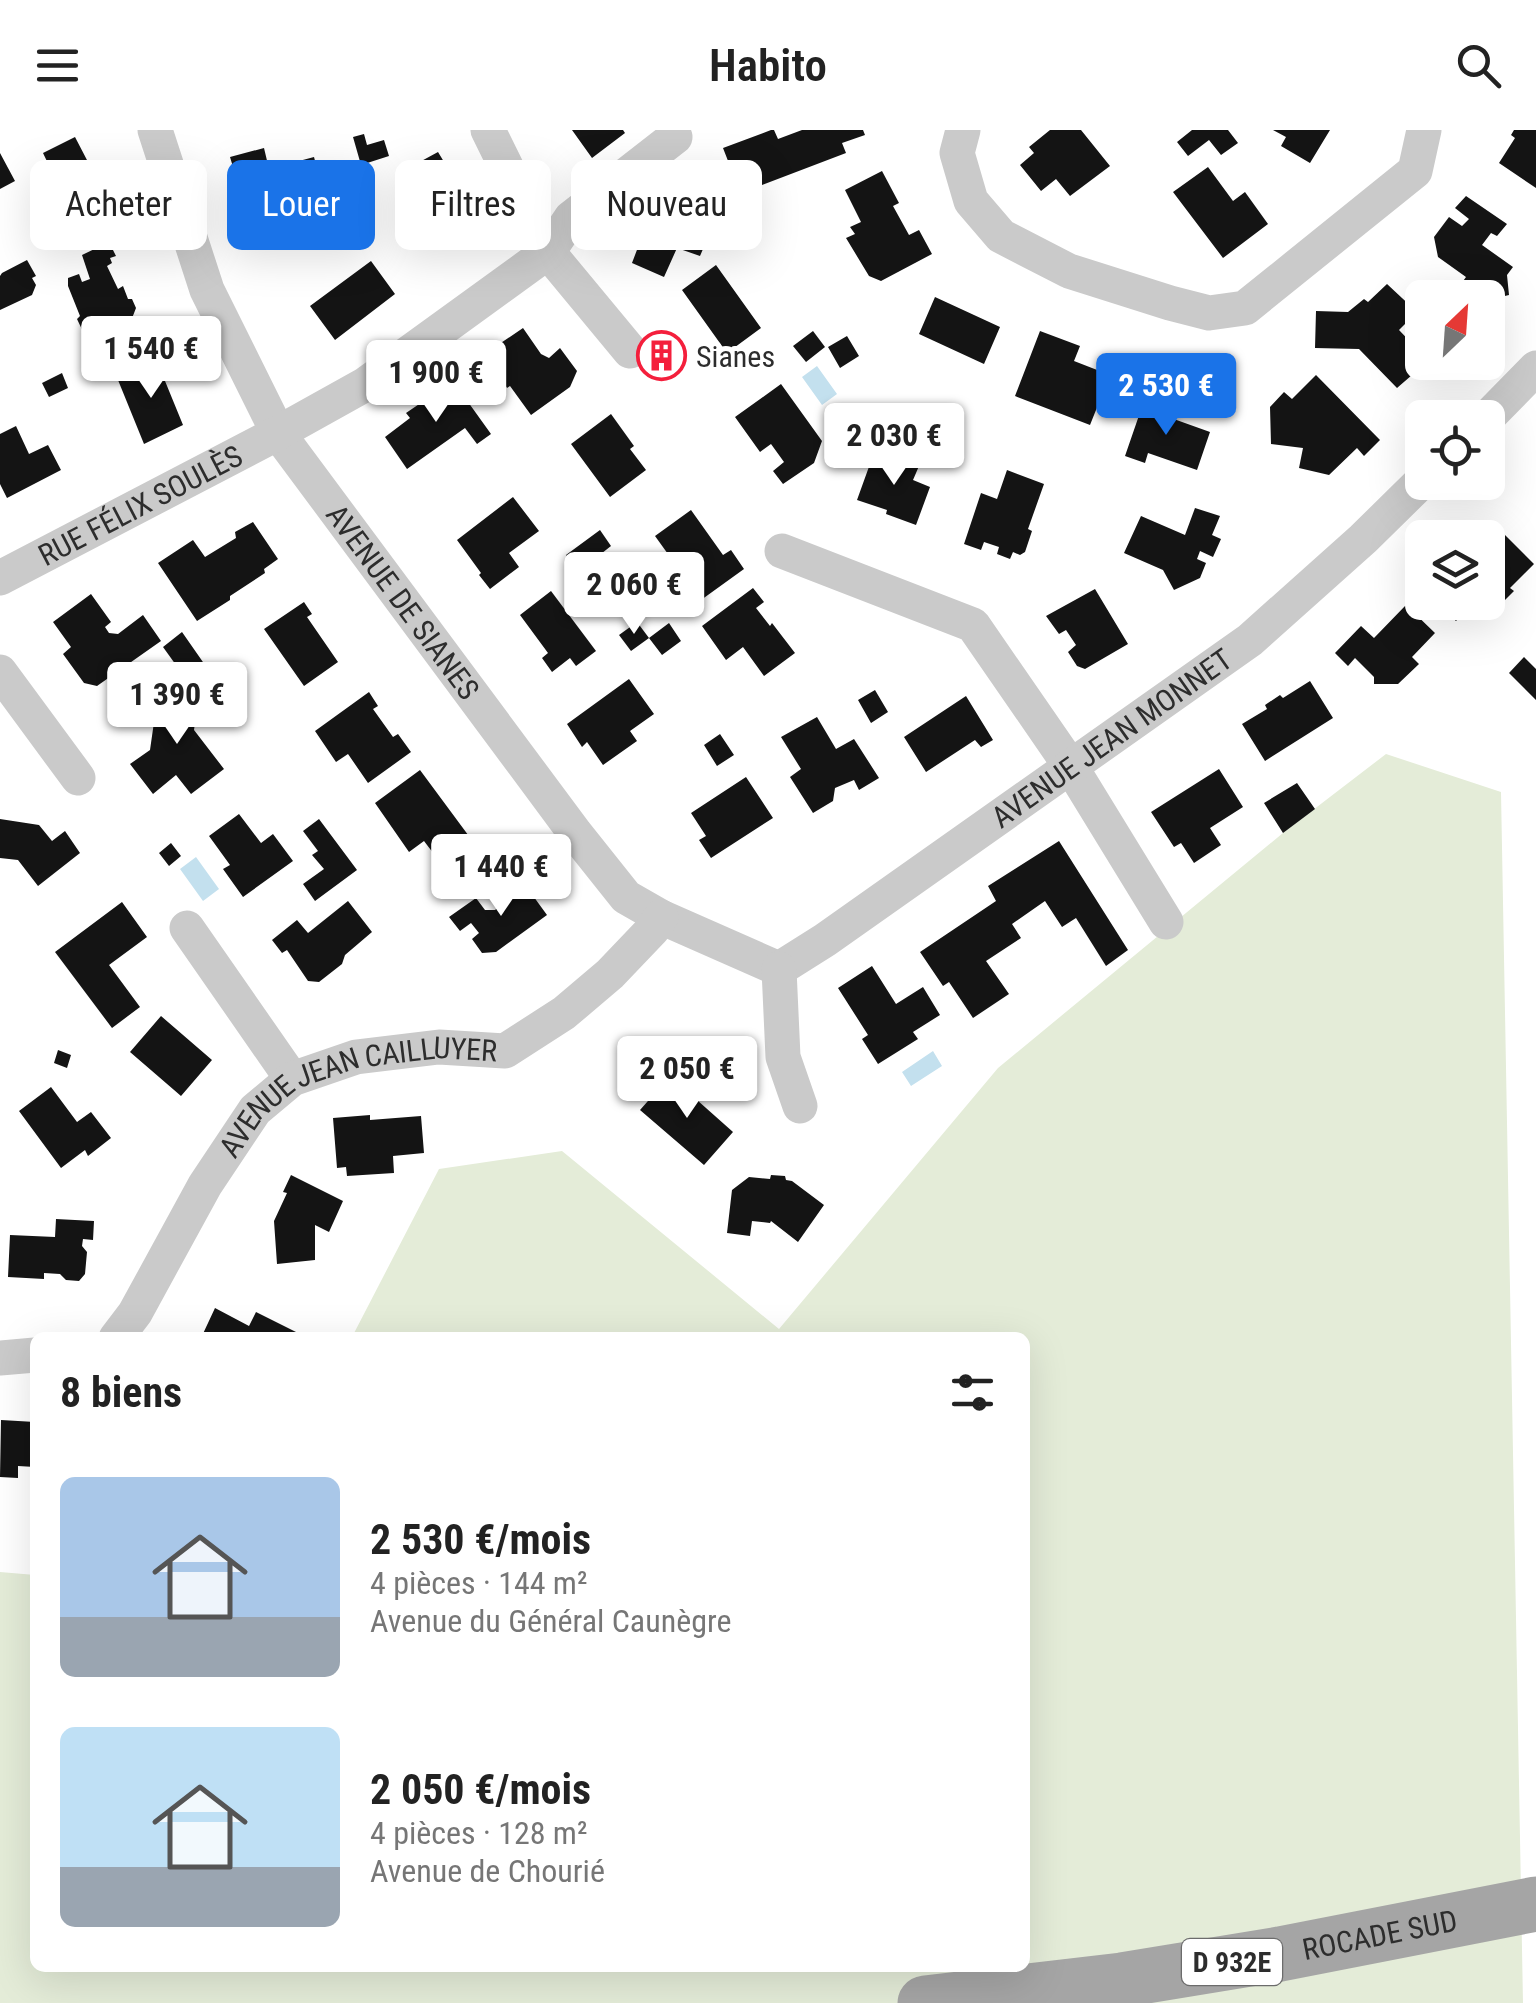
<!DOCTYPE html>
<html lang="fr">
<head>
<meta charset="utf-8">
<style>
	body { margin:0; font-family:"Roboto Condensed",sans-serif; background:#f6f6f6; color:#222; height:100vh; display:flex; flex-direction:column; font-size:38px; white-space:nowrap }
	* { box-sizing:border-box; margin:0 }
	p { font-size:32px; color:#767676 }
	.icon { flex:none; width:55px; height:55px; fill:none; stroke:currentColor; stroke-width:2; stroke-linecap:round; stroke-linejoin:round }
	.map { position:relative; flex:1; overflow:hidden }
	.sheet { position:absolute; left:30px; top:1202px; width:1000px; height:640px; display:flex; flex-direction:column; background:#fff; border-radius:15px; box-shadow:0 10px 40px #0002 }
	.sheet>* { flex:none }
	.top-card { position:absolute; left:30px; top:30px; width:1000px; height:90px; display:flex; gap:20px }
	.needle { width:65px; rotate:25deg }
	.fabs { position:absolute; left:1405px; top:150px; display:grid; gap:20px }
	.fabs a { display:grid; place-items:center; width:100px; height:100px; border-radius:15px; background:#fff; box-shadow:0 10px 40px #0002; font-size:50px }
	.price { position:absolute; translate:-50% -85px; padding:0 22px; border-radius:10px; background:#fff; color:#222; font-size:32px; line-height:65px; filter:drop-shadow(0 2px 5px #0008) }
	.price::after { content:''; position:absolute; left:50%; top:60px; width:30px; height:22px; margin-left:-15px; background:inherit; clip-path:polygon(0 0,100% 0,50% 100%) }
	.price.current { background:#1a73e8; color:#fff }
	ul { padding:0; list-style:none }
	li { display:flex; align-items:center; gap:30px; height:250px; padding:0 30px }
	li span { display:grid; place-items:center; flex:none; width:280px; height:200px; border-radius:15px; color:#555 }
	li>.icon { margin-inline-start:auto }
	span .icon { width:120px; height:120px; fill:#fffc; stroke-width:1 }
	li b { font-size:42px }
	h2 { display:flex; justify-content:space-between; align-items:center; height:120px; padding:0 30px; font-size:42px }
	.tag { padding:0 35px; border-radius:15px; background:#fff; box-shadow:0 10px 40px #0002; font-size:35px; line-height:90px }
	.tag.current { background:#1a73e8; color:#fff }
	header { display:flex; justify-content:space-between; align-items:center; height:130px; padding:0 30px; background:#fff; font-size:45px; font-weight:600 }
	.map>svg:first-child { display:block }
	.green { fill:#e4ecd8 }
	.water { fill:#c3e0ee }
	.building { fill:#141414 }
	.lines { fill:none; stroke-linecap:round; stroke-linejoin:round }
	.street { stroke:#cacaca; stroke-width:35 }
	.primary { stroke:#a5a5a5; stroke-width:55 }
	.labels { text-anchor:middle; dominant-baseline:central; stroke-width:10; stroke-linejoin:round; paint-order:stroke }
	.shield { fill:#fff; stroke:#6c6c6c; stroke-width:2.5 }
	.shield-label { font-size:28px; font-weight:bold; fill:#2d2d2d }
	.poi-label { font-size:30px; fill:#2d2d2d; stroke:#fff; text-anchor:start }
	.street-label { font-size:30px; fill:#2d2d2d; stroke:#fff }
</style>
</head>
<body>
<header><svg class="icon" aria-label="menu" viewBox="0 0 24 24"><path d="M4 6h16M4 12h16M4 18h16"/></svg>Habito<svg class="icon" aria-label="search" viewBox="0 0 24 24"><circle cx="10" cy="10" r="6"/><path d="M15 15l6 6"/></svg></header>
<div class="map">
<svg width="1536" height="1873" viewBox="0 0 1536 1873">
	<rect width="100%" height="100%" fill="#fff"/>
	<path class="green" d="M1386,624l115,38 22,1211h-1523v-431l35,3v393h990v-630l-673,-1 87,-168 123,-18 217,178 219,-261 285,-235z"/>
	<path class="water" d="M817,236l20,28 -15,11 -20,-28z
		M196,727l23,32 -16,12 -23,-32z
		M933,921l9,15 -31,20 -9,-14z"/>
	<path class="building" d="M572,0h51l2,3 -33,25z
		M771,0h3l4,9 24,-9h61l2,5 -23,8 4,10 -84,32 -4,-9 -21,8 -14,-36z
		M1050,0h31l29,36 -40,30 -14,-17 -15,12 -21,-26 14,-12 -5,-6z
		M1192,0h36l10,13 -17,12 -12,-15 -21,16 -11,-14z
		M1273,0h57l-20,33 -29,-17 5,-9z
		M1514,0h22v58l-37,-25 16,-25 -4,-3z
		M364,4l3,11 17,-5 5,16 -28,9 -8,-28z
		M75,7l13,25 4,-2 18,37 -49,23 -9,-19 5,-2 -6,-12 3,-11 -11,-23z
		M264,18l5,21 45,-12 10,37 -34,9 2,9 -36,9 -12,-46 -8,2 -6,-20z
		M438,22l17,28 -4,3 11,21 14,4 -8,26 -6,3 -10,-2 -4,-7 -28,-9 -4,-10 1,-7 -14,-31z
		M0,23l15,28 -15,8z
		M1208,37l25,34 12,-9 23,32 -45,34 -50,-66z
		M882,41l17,32 -6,3 16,29 10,-5 13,24 -51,27 -12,-5 -23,-38 9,-4 -5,-7 11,-5 -16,-32z
		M671,63l24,10 -3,9 23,9 -15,35 -23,-8 -13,29 -32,-14 11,-29 9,3 3,-8 -10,-25z
		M1466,66l41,28 -10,12 -6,-3 -9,12 31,22 -6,8 2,20 -21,5v-2h-8l-19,-14 5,-7 -28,-20 -4,-20 15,-20 13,9 7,-7 -14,-11z
		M109,112l7,14 -6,2 2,5 -5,3 11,23 5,-3 5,13h4l4,9 -5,13 -13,6 -1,-3 -31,14 -9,-19 3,-3 -12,-30v-8l11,-4 3,8 8,-3 -8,-24z
		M27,130l9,16 -4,2 4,7 -4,10 -32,15v-34l2,-3z
		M371,131l24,33 -60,46 -25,-34z
		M716,135l45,63 -34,25 -45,-63z
		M1387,154l30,28 -18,18 23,24v8h5l-30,26 -38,-39 -44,-1 1,-37 32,1 16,-13 4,3z
		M935,167l65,30 -16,37 -65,-30z
		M523,198l18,26 8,4 11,-10 17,23 -7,16 -39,28 -21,-29 -3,2 -8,-13 2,-2 -15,-20z
		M813,201l12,16 -19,15 -13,-16z
		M1040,201l40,15 -6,15 36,14 -20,50 -75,-29z
		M847,206l12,20 -19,12 -12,-21z
		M163,229l8,19 -6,3 18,44 -39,19 -26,-64z
		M62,243l6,15 -19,9 -7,-14z
		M1316,245l64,65 -16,16 -7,-8 -28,27 -30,-7 4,-20 -32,-4 -1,-37 14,-15 8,7z
		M453,251l38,53 -14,10 -12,-16 -58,41 -22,-32 25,-19 -4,-5z
		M781,254l41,57 -8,22 -31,21 -10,-13 11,-9 -13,-18 -11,8 -25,-35z
		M1145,268l16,5 -4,10 53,19 -13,38 -49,-17 -3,10 -20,-7z
		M611,284l23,32 -4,3 16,21 -36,27 -39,-53z
		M16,296l13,28 19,-9 13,25 -54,28 -7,-14v-50z
		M875,320l44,16 -6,14 17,7 -14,38 -30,-11 1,-4 -30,-10z
		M1007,340l37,14 -16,45 4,2 -7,21 -5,3 -7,-3 -3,7 -13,-5 2,-7 -15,-5 -3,8 -17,-6 17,-51 16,6z
		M513,367l26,34 -30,22 10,14 -29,22 -11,-14 2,-2 -24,-33z
		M1195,378l25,8 -8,19 9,4 -8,18 -13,-6 -3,8 9,4 -6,15 -26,12 -11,-20 -39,-17 17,-37 44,19z
		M691,380l32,45 8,-5 13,19 -43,31 -46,-64z
		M253,392l25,37 -14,10 1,4 -35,23v4l-33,21 -39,-58 35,-23 12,17 31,-19 -1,-6z
		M600,400l11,16 -19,15 5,7 -13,11 -18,-24z
		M1503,403l31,31 -24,24 4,3 -28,28 -15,-14 -15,16 -20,-19h52v-53z
		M753,458l11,14 -8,6 14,18 2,-3 23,30 -31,23 -21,-29 -17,13 -24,-34z
		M1095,459l33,55 -43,25 -8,-3 -9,-14 8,-7 -10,-15 -7,4 -13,-18z
		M551,461l45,60 -20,15 -6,-8 -18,14 -10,-14 6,-5 -28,-38z
		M91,464l20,28 -6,5 4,6 9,1 25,-19 18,26 -64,45 -13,-3 -21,-29 8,-7 -18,-25z
		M304,472l8,12 -5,3 31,45 -34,24 -40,-57z
		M1406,475l29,28 -23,24 7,7 -21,20h-24v-7l-19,-19 -7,8 -13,-13 26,-27 13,12z
		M637,492l12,16 -18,13 -12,-16z
		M669,493l12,18 -19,14 -13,-17z
		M182,502l23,33 -19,14 -23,-32z
		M1524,527l12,12v31l-27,-27z
		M629,549l25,35 -24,17 7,10 -34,24 -16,-23 -5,5 -15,-23z
		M1310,551l23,37 -68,43 -23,-37 25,-15 -2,-4 15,-10 3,3z
		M173,560l26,4 -5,36 30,39 -33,25 -15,-19 -23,19 -23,-30 20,-14 7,-49z
		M875,560l13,22 -17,11 -13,-23z
		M369,562l9,14 -5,3 20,28 5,-3 13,18 -43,31 -20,-29 -12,8 -21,-31z
		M966,566l27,44 -12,7 -6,-7 -49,32 -22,-35z
		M817,587l19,32 18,-10 25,39 -20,12 -5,-10 -19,8 -2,13 -20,12 -23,-36 11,-8 -20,-32z
		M720,604l14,21 -17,11 -13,-21z
		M1219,639l24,38 -33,21 11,17 -27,18 -13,-20 -7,4 -23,-35z
		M420,640l54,73 -31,23 -19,-25 -15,11 -34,-49z
		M746,647l27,41 -62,40 -12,-18 7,-4 -15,-23z
		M1297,653l18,26 -32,24 -19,-30z
		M239,684l22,29 12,-9 20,27 -50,36 -20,-28 7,-4 -21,-29z
		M0,689l39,6 13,16 13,-10 15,22 -42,33 -20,-26 -18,-2z
		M319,689l38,51 -42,31 -12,-17 21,-15 -12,-14 6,-4 -15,-20z
		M1059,711l69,109 -22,16 -30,-48 -14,9 -17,-26 -33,23 9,14 -35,23 23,33 -36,24 -24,-36 -6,4 -23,-34 76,-51 -8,-15z
		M171,713l10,13 -12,10 -10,-13z
		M523,752l24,33 -51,37 -14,1 -10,-14 7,-6 -8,-10 -11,8 -11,-14 27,-19 9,12h10l7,-6 -3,-6z
		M348,771l24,31 -27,23 -3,9 -23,18 -11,-1 -21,-31 -5,3 -10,-13 25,-20 11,13z
		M122,772l25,35 -38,28 31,42 -28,21 -57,-76z
		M872,836l24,38 27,-17 17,28 -27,17 5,7 -40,25 -16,-25 6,-4 -30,-47z
		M161,886l51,44 -31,36 -51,-44z
		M58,920l13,5 -4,13 -13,-5z
		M670,946l63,56 -29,33 -64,-55z
		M51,957l26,35 14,-10 20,26 -23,18 -3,-6 -24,18 -42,-57z
		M370,985v5l51,-4 3,37 -31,3 1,17 -47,3 -1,-9 -9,1 -4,-50z
		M291,1045l52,26 -14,31 -14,-7v35l-38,4 -3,-43 13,-28 -4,-1z
		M771,1045l14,1 1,4 6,1 32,24 -26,37 -27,-21 -1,2 -18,-2 -2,15 -23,-3 5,-43 17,-13 21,2z
		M56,1089l38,2 -1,19 -10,-1 -1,7 5,6 -2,22 -6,7 -13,-1 -6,-6 -16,-1v6l-36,-2 2,-42 45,2z
		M215,1178l34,18 7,-14 42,21 -2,5h-95z
		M1,1290l34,2v45l-17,-1v12l-18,-1z"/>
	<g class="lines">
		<g class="street">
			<path id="s1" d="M155,0l52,160 71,143 297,400 51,64 35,20 118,52"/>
			<path d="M488,0l60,122 82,99"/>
			<path d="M963,0l-6,23 14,48 30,35 68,35 101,32 39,10 36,-5 170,-137 9,-41"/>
			<path d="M1487,288l49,-50"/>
			<path d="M782,421l191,74 98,142 95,155"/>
			<path id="s2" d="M0,448l278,-145 88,-49 182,-132 23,-34 104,-81"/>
			<path d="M0,542l78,106"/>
			<path d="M187,798l105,151"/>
			<path id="s3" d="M779,839l46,-29 425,-300 113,-101 59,-58"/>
			<path d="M779,839l4,88 17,49"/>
			<path id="s4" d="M116,1208l19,-25 70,-128 50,-75 37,-31 64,-22 83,-10 66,4 59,-38 46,-39 42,-44 9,-13"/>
			<path d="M0,1228l35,-3"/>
		</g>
		<path class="primary" id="s5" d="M925,1873l197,-23 158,-26 256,-50"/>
	</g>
	<defs>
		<symbol id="building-ring" viewBox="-11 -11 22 22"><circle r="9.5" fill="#fff" stroke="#f41f3c" stroke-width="1.5"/><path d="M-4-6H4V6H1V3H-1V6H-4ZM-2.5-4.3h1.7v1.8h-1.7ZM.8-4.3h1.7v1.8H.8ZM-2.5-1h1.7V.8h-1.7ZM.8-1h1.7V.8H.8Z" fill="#f41f3c"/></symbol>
	</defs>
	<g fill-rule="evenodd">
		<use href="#building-ring" x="634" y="198" width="55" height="55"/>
	</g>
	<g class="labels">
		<rect class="shield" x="1182" y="1809" width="100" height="46" rx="8"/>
		<g class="shield-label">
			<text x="1232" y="1832">D 932E</text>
		</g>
		<g class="poi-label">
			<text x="696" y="226">Sianes</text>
		</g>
		<g class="street-label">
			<text stroke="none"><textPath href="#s2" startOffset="158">RUE FÉLIX SOULÈS</textPath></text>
			<text stroke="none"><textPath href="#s1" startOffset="538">AVENUE DE SIANES</textPath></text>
			<text stroke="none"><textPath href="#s3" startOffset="405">AVENUE JEAN MONNET</textPath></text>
			<text stroke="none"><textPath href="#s4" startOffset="370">AVENUE JEAN CAILLUYER</textPath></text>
			<text stroke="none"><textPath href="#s5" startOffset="460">ROCADE SUD</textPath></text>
		</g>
	</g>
</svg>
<div class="fabs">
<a><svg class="needle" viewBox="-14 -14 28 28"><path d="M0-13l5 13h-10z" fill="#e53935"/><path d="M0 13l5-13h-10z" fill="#767676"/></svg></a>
<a><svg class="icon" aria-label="locate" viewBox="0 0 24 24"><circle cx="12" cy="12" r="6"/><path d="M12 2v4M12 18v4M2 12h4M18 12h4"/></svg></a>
<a><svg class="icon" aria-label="layers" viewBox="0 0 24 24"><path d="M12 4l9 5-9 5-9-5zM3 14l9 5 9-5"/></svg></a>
</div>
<b class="price" style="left:151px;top:271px">1 540 €</b>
<b class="price" style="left:436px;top:295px">1 900 €</b>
<b class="price current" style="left:1166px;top:308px">2 530 €</b>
<b class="price" style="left:894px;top:358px">2 030 €</b>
<b class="price" style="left:634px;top:507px">2 060 €</b>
<b class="price" style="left:177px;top:617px">1 390 €</b>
<b class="price" style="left:501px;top:789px">1 440 €</b>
<b class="price" style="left:687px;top:991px">2 050 €</b>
<div class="top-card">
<a class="tag">Acheter</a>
<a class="tag current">Louer</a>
<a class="tag">Filtres</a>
<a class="tag">Nouveau</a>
</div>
<section class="sheet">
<h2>8 biens<svg class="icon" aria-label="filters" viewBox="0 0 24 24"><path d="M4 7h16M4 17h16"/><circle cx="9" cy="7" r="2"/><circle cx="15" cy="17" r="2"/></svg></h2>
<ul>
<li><span style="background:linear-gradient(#a9c7e8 70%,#9aa5b1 0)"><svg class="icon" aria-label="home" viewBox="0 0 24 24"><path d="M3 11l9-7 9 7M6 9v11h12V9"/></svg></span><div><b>2 530 €/mois</b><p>4 pièces · 144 m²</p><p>Avenue du Général Caunègre</p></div></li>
<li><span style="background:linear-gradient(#bfe0f5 70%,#9aa5b1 0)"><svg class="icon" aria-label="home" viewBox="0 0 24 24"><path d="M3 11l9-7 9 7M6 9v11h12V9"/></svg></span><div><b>2 050 €/mois</b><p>4 pièces · 128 m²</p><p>Avenue de Chourié</p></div></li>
</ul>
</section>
</div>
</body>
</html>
